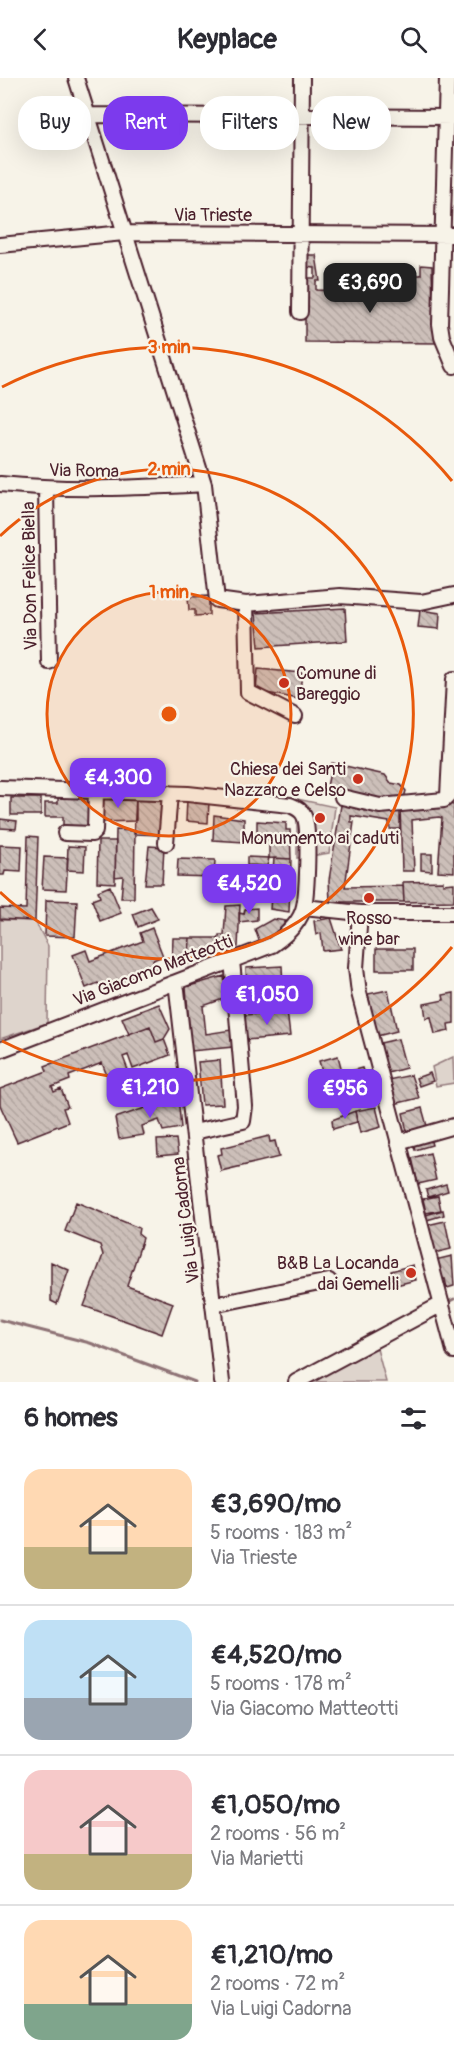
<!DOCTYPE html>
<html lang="en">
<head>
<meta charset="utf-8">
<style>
	body { margin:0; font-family:Pangolin,sans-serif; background:#f7f7f7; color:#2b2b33; height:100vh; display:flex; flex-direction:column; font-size:22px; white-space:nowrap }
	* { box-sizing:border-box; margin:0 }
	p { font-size:20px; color:#7c7c81 }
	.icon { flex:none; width:33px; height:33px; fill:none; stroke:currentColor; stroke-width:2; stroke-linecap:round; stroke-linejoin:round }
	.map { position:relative; height:1304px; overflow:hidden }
	.details { display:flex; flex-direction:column; background:#fff; flex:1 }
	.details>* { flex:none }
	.guide { position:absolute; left:18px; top:18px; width:418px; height:54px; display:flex; gap:12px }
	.price { position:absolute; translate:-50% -51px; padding:0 14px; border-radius:12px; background:#7c3aed; color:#fff; font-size:20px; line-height:39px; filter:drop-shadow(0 2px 3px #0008) }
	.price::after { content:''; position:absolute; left:50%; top:36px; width:18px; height:14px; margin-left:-9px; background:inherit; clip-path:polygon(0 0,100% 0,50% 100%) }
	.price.selected { background:#222; color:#fff }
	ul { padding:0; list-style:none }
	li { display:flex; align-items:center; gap:18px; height:150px; padding:0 24px }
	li+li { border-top:2px solid #e1e1e2 }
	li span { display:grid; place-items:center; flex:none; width:168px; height:120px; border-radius:18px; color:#555 }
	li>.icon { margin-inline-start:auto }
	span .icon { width:72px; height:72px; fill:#fffc; stroke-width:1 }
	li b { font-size:26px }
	h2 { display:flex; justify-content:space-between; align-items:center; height:72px; padding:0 24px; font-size:26px }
	.chip { padding:0 21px; border-radius:24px; background:#fff; box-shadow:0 6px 24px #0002; font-size:21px; line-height:54px }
	.chip.selected { background:#7c3aed; color:#fff }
	header { display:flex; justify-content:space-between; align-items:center; height:78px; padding:0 24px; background:#fff; font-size:27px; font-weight:800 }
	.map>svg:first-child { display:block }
	.green { fill:#ded4cc; stroke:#947a7c; stroke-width:1.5 }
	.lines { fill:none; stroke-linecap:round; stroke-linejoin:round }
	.stream { stroke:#8e7275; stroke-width:3 }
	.building { fill:url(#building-back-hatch); stroke:#4a1f2b; stroke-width:1.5 }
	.minor-casing { stroke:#4a1f2b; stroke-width:18 }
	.minor { stroke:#f7f3e8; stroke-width:14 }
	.ring { fill:none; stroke:#e8590c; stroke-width:3 }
	.poi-dot { fill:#c8321e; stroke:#f7f3e8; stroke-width:2 }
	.labels { text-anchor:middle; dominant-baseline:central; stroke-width:4.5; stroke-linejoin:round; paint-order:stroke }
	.street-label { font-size:18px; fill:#4a1f2b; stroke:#f7f3e8 }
	.poi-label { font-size:18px; fill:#4a1f2b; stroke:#f7f3e8; text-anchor:end }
	.centre { fill:#e8590c; stroke:#f7f3e8; stroke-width:3 }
	.ring-label { font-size:18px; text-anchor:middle; font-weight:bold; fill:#e8590c; stroke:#f7f3e8; stroke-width:4.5; stroke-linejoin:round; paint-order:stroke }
</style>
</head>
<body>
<header><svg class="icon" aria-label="back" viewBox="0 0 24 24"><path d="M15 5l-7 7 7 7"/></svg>Keyplace<svg class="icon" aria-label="search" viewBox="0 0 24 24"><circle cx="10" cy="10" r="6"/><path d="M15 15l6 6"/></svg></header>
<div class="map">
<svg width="454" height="1304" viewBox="0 0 454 1304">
	<defs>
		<pattern id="building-back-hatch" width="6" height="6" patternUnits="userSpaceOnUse" patternTransform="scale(1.5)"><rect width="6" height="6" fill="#ccbfb9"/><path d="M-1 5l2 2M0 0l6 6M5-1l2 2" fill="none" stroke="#b1a49f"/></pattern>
	</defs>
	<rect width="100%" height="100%" fill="#f7f3e8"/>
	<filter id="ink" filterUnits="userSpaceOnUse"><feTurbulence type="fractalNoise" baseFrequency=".0167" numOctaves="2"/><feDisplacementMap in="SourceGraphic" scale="12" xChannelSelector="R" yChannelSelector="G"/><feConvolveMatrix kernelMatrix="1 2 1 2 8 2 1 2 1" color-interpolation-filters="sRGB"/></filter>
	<g filter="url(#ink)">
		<path class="green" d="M297,721l38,8 -6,46 -32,5z
			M0,842l35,1 13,25 -1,77 -47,16z
			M453,979l1,26 -18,3 -4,-19z
			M376,1267l10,37h-80z"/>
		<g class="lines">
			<path class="stream" d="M448,1224l6,-3
				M0,1242l90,23 105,39"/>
		</g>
		<path class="building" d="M304,177h12l4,26h-4v9l23,1v3h77v-19h5v-10l11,1 1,45 6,32 -134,-1v-64h10v-10l-11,-1z
			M209,518v19l-14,1v-6h-6l-1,-13z
			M345,530l2,33 -88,6 -3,-34z
			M420,532l20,3 -1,16 -21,-2z
			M258,591l44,4 -3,26 -43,-8z
			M332,685l53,12 6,8 10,2 5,6 -2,7 -7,2 -9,-2 -12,5 -50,-12z
			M58,718h36l-1,33h-30v-12h-18v-14h13z
			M136,718v25l-35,1v-25z
			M136,718l29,3 -3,36 -28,-1z
			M11,720h30v17h-30z
			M187,721l22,2 -1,22 -22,-2z
			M342,721l58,7v23h-10l-1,-7 -38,-6v6h3l-9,65 58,-1 1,16h-74l-1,-22z
			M438,724l16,3v67l-16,-1 4,-53 -3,-1 -27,3 2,51h-12l-2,-65z
			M214,737l30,4v23l-31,-2z
			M0,741l17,2 -1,8 -16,-1z
			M257,743l29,2v7h4l1,29 -22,-1v-18h-12z
			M116,752l19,1 -1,67h-13l2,-22 -8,1z
			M28,758l10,1 -3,84 -35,-2v-11l26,1z
			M98,763h18l-1,42 -18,-1z
			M0,767l22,1 -1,26 -16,-1 -1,4h-4z
			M68,768l17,1 -1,24 -17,-1z
			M149,768l15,1 -2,37h-17z
			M421,776h11v17l-11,-1z
			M44,779l24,1 -2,32 -24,-1z
			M247,779l22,1 -2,8 -20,-1z
			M274,780l17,1 -2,53 -19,-3z
			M178,781l37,1 -1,17 -37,-1z
			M263,803l-2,15 -18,-2 1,-12z
			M443,803v3l11,-1v18l-50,1 -1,-20z
			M110,808l11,27 -21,8 -8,-21 8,-3 -2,-6z
			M46,822l31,1 -2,36 -30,-1z
			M240,827l-2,42 -20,5 1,-17h5l2,-29z
			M151,829l7,12 -20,8 -5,-13z
			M257,830v12l-18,2v-9l5,1 1,-5z
			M331,840l10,31 -18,2 -2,-18 -5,2 -2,-14z
			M273,841l13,2 -6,9 -20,13 -5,-14z
			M152,850l11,28 -10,4 3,8 -55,21 -3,-6 -12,5 -13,-33 13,-5 4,11 53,-20 -3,-8z
			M173,860h17l-1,20h-17z
			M190,860h28v16l-30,10z
			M376,871h37v21h-37z
			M282,888l1,21 -36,2 -1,-21z
			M224,898l2,22 -23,8 3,28 25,-4 2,17 -42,4 -5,-64z
			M388,912l9,41 -20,5 -9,-42z
			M454,915v30l-6,1 1,7 -14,3 -4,-17 -5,1 -2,-14 20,-4 -1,-5z
			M159,926l11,25 -6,10 -8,3 -6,-16 -21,8 -7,-16z
			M287,933l3,25 -44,4 -2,-25z
			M150,948l6,16 8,-3 6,16 -37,14 -5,-14 -5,2 5,13 -20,8 -6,-15 -33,13 1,4 -18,7 2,5 7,-3 7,18 -5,1 5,14 -51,20 -17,-37v-16l47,-18 -2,-5z
			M398,961l8,29 -22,6 -8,-30z
			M338,978l4,15 -9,2 4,11 12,-4 -2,-8 15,-4 6,18 -39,12 -10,-37z
			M220,982l3,44 -21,1 -4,-43z
			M430,995l3,8 -14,5 -3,-8z
			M411,997l8,23 -25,6 -6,-24z
			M178,1019l3,31 -18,3 -4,-11 -17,6 2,9 -25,4 -4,-21z
			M376,1029l5,20 -21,6 -5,-22z
			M422,1030l5,18 -20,6 -4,-19z
			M355,1033l2,11 -24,7 -1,-9z
			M269,1058l1,6 5,-1 4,16 -58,14 -4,-16 5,-1 -1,-6z
			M430,1060l2,7 -17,5 -2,-8z
			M176,1061l2,15 -20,2 -1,-16z
			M430,1075l6,27 -18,4 -6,-26z
			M446,1106l2,7 -20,6 -2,-7z
			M438,1118l3,14 -15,3 -3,-14z
			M76,1124l63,26 -1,6 5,4 -16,48 46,17 -11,31 -78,-28 19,-51 -3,-10 -35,-14z
			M443,1132l1,5 -17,5 -1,-5z
			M445,1143l6,28 -17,4 -7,-28z
			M452,1178l2,30 -7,2 -2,-9 -5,1 -5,-20z
			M51,1184l18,8 -12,34 -6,-3z
			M413,1187l3,15 -20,5 -5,-14z"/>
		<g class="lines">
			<defs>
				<path id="minor" d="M76,0l128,406 13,116 29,4 94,-8 81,6 33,-7
					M447,0l-7,246 2,13 12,29
					M87,37l367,2
					M0,167l124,-12 330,2
					M300,234l2,-234
					M0,406c69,7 135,4 204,0
					M46,411l3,173
					M246,526l2,88 47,24
					M0,710l188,6 102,11c6,3 11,4 14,11 6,11 3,76 0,90 -3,16 -19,30 -32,39l-272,105
					M448,718l6,-117
					M342,719l38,9 64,-6 4,-4
					M65,755l27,1 3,-3 1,-40
					M166,765l4,-50
					M304,829l56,6h94
					M360,835l-4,55 3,25 95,358
					M173,905l4,7 45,392
					M194,1054l49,-11 2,-15 -13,-146
					M398,1064l56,-16
					M213,1227l116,-24
					M296,1304l146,-78"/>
			</defs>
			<use href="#minor" class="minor-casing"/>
			<use href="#minor" class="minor"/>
		</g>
	</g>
	<circle cx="169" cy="636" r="122" fill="#e8590c" fill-opacity=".12"/>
	<g class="ring">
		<circle cx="169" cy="636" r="122"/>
		<path d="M0 458A245 245 0 1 1 0 814"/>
		<path d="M452 869A367 367 0 0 1 2 963M2 309A367 367 0 0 1 452 403"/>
	</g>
	<g class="poi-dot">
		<circle cx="284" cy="605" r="6"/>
		<circle cx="358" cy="701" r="6"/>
		<circle cx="320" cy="740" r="6"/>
		<circle cx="369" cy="820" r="6"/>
		<circle cx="411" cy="1195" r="6"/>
	</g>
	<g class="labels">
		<g class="street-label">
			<text x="213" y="137">Via Trieste</text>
			<text transform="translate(84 393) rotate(1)">Via Roma</text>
			<text transform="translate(30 498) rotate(-91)">Via Don Felice Biella</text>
			<text transform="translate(153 893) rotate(-21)">Via Giacomo Matteotti</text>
			<text transform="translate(186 1142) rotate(-97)">Via Luigi Cadorna</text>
		</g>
		<g class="poi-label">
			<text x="296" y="595" text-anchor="start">Comune di<tspan x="296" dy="21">Bareggio</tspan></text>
			<text x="346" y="691">Chiesa dei Santi<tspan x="346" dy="21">Nazzaro e Celso</tspan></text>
			<text x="320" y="760" text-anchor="middle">Monumento ai caduti</text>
			<text x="369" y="840" text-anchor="middle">Rosso<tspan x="369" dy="21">wine bar</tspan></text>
			<text x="399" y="1185">B&amp;B La Locanda<tspan x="399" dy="21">dai Gemelli</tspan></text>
		</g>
	</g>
	<circle cx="169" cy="636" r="9" class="centre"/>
	<g class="ring-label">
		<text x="169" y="275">3 min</text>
		<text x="169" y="397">2 min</text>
		<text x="169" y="520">1 min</text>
	</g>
</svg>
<b class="price selected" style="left:370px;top:236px">€3,690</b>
<b class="price" style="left:118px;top:731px">€4,300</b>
<b class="price" style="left:249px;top:837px">€4,520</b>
<b class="price" style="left:267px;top:948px">€1,050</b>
<b class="price" style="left:150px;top:1041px">€1,210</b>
<b class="price" style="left:345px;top:1042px">€956</b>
<div class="guide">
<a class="chip">Buy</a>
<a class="chip selected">Rent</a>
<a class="chip">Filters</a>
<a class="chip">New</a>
</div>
</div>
<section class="details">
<h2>6 homes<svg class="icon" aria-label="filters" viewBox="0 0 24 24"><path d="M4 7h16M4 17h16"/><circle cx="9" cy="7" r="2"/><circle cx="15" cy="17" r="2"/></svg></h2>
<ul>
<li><span style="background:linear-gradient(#ffd9b3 65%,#c2b280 0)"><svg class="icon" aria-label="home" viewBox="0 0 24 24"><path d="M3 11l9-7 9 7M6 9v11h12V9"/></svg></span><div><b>€3,690/mo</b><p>5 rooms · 183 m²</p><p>Via Trieste</p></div></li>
<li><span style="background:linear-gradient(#bfe0f5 65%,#9aa5b1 0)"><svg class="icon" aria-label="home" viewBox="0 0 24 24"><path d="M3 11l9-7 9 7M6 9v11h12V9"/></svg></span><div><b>€4,520/mo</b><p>5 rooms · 178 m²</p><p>Via Giacomo Matteotti</p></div></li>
<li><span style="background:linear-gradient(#f6c9c9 70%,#c2b280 0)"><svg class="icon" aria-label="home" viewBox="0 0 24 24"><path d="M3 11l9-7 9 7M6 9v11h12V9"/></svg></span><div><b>€1,050/mo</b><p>2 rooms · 56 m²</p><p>Via Marietti</p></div></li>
<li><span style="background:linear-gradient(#ffd9b3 70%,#7fa58c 0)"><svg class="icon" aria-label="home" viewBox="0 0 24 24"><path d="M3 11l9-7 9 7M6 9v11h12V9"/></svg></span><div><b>€1,210/mo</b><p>2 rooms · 72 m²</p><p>Via Luigi Cadorna</p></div></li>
</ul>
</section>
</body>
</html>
